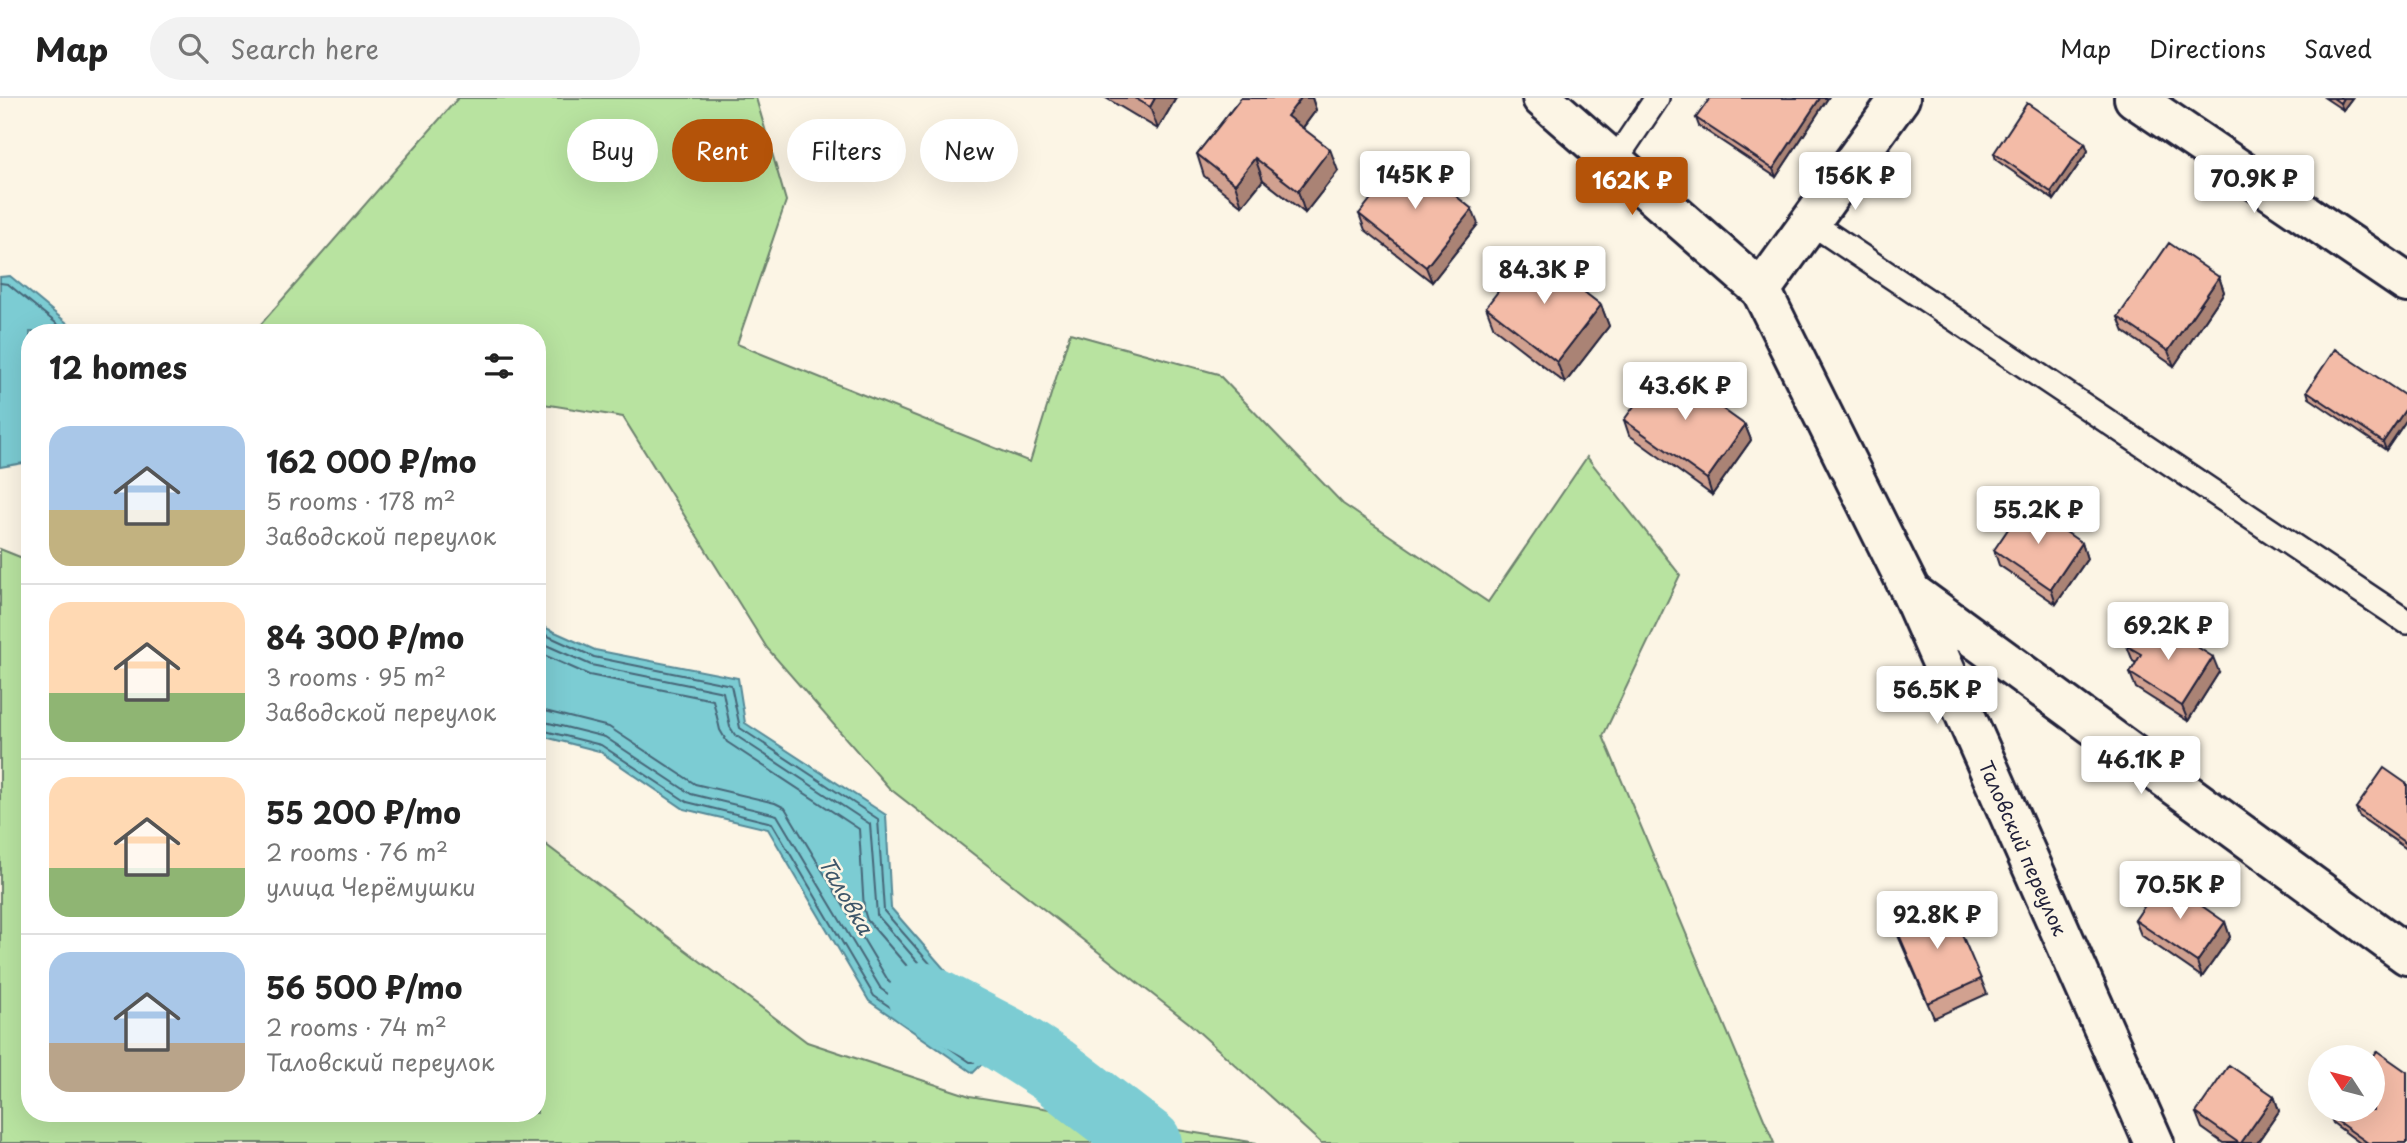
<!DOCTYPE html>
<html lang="en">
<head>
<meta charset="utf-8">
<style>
	body { margin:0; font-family:"Playpen Sans",sans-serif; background:#f2f2f2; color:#222; height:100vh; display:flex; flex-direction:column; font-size:26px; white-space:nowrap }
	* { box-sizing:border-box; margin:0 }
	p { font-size:23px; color:#767676 }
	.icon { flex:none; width:38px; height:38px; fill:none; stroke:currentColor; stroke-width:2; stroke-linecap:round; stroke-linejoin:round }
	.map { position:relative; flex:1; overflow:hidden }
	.panel { position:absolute; left:21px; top:226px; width:525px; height:798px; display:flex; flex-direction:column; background:#fff; border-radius:28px; box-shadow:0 7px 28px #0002 }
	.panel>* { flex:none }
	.banner { position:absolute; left:567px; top:21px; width:665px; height:63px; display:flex; gap:14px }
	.needle { width:46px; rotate:306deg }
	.tools { position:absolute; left:2308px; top:947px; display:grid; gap:14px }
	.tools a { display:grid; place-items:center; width:77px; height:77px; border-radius:50%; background:#fff; box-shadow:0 7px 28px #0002; font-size:35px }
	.price { position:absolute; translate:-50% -60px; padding:0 16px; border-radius:7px; background:#fff; color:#222; font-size:23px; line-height:46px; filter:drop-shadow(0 2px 4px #0008) }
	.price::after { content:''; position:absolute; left:50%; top:42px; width:21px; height:16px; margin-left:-10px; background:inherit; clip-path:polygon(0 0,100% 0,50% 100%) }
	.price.on { background:#b45309; color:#fff }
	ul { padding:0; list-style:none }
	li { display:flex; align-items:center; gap:21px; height:175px; padding:0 28px }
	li+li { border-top:2px solid #e0e0e0 }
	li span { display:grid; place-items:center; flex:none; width:196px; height:140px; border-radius:21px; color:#555 }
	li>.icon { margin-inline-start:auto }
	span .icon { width:84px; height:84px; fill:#fffc; stroke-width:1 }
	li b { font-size:30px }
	h2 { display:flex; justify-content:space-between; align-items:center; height:84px; padding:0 28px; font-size:30px }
	.chip { padding:0 24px; border-radius:32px; background:#fff; box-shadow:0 7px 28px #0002; font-size:24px; line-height:63px }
	.chip.on { background:#b45309; color:#fff }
	header { display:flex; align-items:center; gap:42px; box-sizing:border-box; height:98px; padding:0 35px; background:#fff; border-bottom:2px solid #e0e0e0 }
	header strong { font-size:33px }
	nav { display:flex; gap:38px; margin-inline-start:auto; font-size:24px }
	.search { width:490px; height:63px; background:#f2f2f2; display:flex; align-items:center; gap:18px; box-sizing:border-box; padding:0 24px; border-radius:38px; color:#767676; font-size:26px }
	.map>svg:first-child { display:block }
	.green { fill:#b8e3a0; stroke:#6d826e; stroke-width:2 }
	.water { fill:#7bccd3; stroke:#578896; stroke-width:2 }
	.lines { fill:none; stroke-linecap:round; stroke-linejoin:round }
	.shore { stroke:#466678; stroke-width:2 }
	.river { stroke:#7bccd3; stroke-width:68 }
	.service-casing { stroke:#22223b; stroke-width:28 }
	.minor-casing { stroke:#22223b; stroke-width:44 }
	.service { stroke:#fcf5e5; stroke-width:23 }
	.minor { stroke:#fcf5e5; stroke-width:38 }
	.wall { fill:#d1a190; stroke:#22223b; stroke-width:2 }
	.shaded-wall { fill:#aa8375; stroke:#22223b; stroke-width:2 }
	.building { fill:#f3bba7; stroke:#22223b; stroke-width:2 }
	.labels { text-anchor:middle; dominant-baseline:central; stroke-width:5; stroke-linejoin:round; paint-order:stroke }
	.street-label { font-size:19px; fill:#22223b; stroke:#fcf5e5 }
	.water-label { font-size:21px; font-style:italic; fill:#3d5569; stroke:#fcf5e5 }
</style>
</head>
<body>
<header>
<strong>Map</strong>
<div class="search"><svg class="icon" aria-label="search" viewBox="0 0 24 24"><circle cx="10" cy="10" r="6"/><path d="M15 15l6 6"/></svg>Search here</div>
<nav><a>Map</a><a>Directions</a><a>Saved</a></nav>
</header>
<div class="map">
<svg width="2407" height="1045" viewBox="0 0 2407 1045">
	<rect width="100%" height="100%" fill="#fcf5e5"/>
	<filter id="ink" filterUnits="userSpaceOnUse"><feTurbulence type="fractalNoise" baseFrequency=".0143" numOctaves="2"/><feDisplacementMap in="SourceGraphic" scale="14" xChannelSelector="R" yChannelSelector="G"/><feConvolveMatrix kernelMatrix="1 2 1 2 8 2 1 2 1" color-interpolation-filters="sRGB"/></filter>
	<g filter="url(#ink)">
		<path class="green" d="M458,0h298l30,103 -49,143 293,118 40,-129 148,41 125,130 145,98 99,-145 93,118 -77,161 171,407h-453l-132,-120 -300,-235 -122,-140 -144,-231 -86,-14v-71h-283z
			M0,451l30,12v552h507v-275l270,204 163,54 287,47h-1257z"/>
		<path class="water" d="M10,178l68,56h-48v130l-30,5v-190z
			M537,526l58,26 143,28 7,45 141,92 5,93 115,132 -33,33 -104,-72 -101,-172 -84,-20 -85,-58 -62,-16z"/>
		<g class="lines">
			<path class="shore" d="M0,185l8,1 59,48
				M537,533l57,26 137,28 9,43 138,91 6,92 110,126v4l-20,21h-4l-96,-66 -102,-173 -85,-21 -86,-57 -64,-16
				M537,543l54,24 132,27 7,35 5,8 135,89 7,91 105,121v5l-9,10h-4l-88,-62 -104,-174 -86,-21 -86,-57 -68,-17
				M537,554l52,23 124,25 7,30 7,12 132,87 5,81 3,10 85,98v4l-5,1 -58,-41 -104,-174 -10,-5 -80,-19 -86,-57 -72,-18"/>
			<path class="river" d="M922,898l84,44 47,30 95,73"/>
			<defs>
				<path id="service" d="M1614,64l43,-64
					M1810,124l597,400"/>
				<g id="minor">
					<path id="s1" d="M1542,0l219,192 149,300 244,553"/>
					<path d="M2134,0l273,185"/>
					<path d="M1761,192l139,-192"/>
					<path d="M1911,494l496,363"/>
				</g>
			</defs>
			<use href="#service" class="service-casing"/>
			<use href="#minor" class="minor-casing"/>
			<use href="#service" class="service"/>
			<use href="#minor" class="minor"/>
		</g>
		<path class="wall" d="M1106,0h70l-18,31z
			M1241,0h71l4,12 -13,18 35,43 -33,42 -42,-33 -21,26 -38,-30 -7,-22z
			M1828,0l-52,79 -77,-51 -3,-8z
			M2325,0h27l-9,12z
			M2085,45l3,8 -34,49 -58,-40 -2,-7z
			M1359,116l119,10 -46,58 -67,-52z
			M2219,179l5,15 -50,74 -50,-34 -6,-15z
			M1601,207l8,21 -44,57 -71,-55 -8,-21z
			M2307,293l100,6v22l-21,31 -77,-52z
			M1624,322l121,5 6,15 -39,55 -83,-60z
			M2082,445l5,16 -31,45 -57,-39 -5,-15z
			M2127,548l92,26 -31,49 -52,-33 -6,-15 6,-10 -3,-2z
			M2407,686v65l-48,-33 -3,-8z
			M2135,822l90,2 5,15 -28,40 -61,-42z
			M1894,825l87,56 6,15 -53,24 -35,-80z
			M2274,998l5,15 -22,32h-34l-21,-15 -6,-15z
			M2330,1018l77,27h-47l-27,-20z"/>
		<path class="shaded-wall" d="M1155,0h21l-18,31 -8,-22z
			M1301,0h11l4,12 -21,28 -8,-22z
			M1820,0h8l-52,79 -3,-8z
			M2343,0h9l-9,12 -3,-7z
			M2085,45l3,8 -34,49 -3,-8z
			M1330,51l8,22 -33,42 -7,-22z
			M1255,60l8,22 -21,26 -7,-22z
			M1472,111l6,15 -46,58 -6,-15z
			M2219,179l5,15 -50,74 -6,-15z
			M1601,207l8,21 -44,57 -8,-21z
			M2407,309v12l-21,31 -3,-8z
			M1745,327l6,15 -39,55 -5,-16z
			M2082,445l5,16 -31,45 -5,-15z
			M2213,559l6,15 -31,49 -6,-15z
			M2225,824l5,15 -28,40 -5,-15z
			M2274,998l5,15 -22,32h-16z"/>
		<path class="building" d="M1135,0h20l-5,9z
			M1241,0h60l-14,18 43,33 -32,42 -43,-33 -20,26 -38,-30z
			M1710,0h110l-47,71 -77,-51z
			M2333,0h10l-3,5z
			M2027,5l58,40 -34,49 -57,-39z
			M1405,57l67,54 -46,58 -67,-53z
			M2169,145l50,34 -51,74 -50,-34z
			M1530,152l71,55 -44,57 -71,-55z
			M2335,251l72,48v10l-24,35 -76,-51z
			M1663,268l82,59 -38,54 -83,-59z
			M2025,406l57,39 -31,46 -57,-39z
			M2141,525l16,11 6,-9 50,32 -31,49 -52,-33 11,-19 -14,-8z
			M2384,670l23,16v60l-51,-36z
			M2163,781l62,43 -28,40 -62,-42z
			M1947,802l34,79 -53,24 -34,-80z
			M2377,953l30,21v71h-39l-38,-27 4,-6h39v-53z
			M2356,955l6,4h-9z
			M2229,967l45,31 -33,47h-2l-43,-30z"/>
	</g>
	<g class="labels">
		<g class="street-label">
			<text stroke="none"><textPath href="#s1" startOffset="908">Таловский переулок</textPath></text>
		</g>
		<g class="water-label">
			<text transform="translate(847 797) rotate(60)">Таловка</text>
		</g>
	</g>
</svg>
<div class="tools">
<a><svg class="needle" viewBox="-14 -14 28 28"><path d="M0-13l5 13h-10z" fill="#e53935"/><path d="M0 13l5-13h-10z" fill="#767676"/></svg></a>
</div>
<b class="price" style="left:1415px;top:113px">145K ₽</b>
<b class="price" style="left:1855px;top:114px">156K ₽</b>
<b class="price" style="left:2254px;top:117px">70.9K ₽</b>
<b class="price on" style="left:1632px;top:119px">162K ₽</b>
<b class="price" style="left:1544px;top:208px">84.3K ₽</b>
<b class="price" style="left:1685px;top:324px">43.6K ₽</b>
<b class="price" style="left:2038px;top:448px">55.2K ₽</b>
<b class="price" style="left:2168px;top:564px">69.2K ₽</b>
<b class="price" style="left:1937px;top:628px">56.5K ₽</b>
<b class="price" style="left:2141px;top:698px">46.1K ₽</b>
<b class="price" style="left:2180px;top:823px">70.5K ₽</b>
<b class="price" style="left:1937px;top:853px">92.8K ₽</b>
<div class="banner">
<a class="chip">Buy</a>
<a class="chip on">Rent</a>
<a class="chip">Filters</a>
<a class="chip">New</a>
</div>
<section class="panel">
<h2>12 homes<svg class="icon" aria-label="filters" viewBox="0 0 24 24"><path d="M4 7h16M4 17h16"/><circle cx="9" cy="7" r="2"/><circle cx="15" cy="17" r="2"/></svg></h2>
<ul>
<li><span style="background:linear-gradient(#a9c7e8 60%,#c2b280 0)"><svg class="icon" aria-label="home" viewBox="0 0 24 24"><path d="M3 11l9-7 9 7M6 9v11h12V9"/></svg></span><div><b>162 000 ₽/mo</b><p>5 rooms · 178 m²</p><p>Заводской переулок</p></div></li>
<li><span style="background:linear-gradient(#ffd9b3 65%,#8fb573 0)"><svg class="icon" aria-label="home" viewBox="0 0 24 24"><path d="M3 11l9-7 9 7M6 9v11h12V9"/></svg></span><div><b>84 300 ₽/mo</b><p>3 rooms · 95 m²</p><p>Заводской переулок</p></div></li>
<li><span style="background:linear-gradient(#ffd9b3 65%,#8fb573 0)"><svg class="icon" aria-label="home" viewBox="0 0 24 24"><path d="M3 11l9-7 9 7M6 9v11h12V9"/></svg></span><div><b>55 200 ₽/mo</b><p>2 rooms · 76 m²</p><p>улица Черёмушки</p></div></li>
<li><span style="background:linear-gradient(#a9c7e8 65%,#b9a48a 0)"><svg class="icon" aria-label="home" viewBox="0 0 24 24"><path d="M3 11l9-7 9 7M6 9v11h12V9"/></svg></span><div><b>56 500 ₽/mo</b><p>2 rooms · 74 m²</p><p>Таловский переулок</p></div></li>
</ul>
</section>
</div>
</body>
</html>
